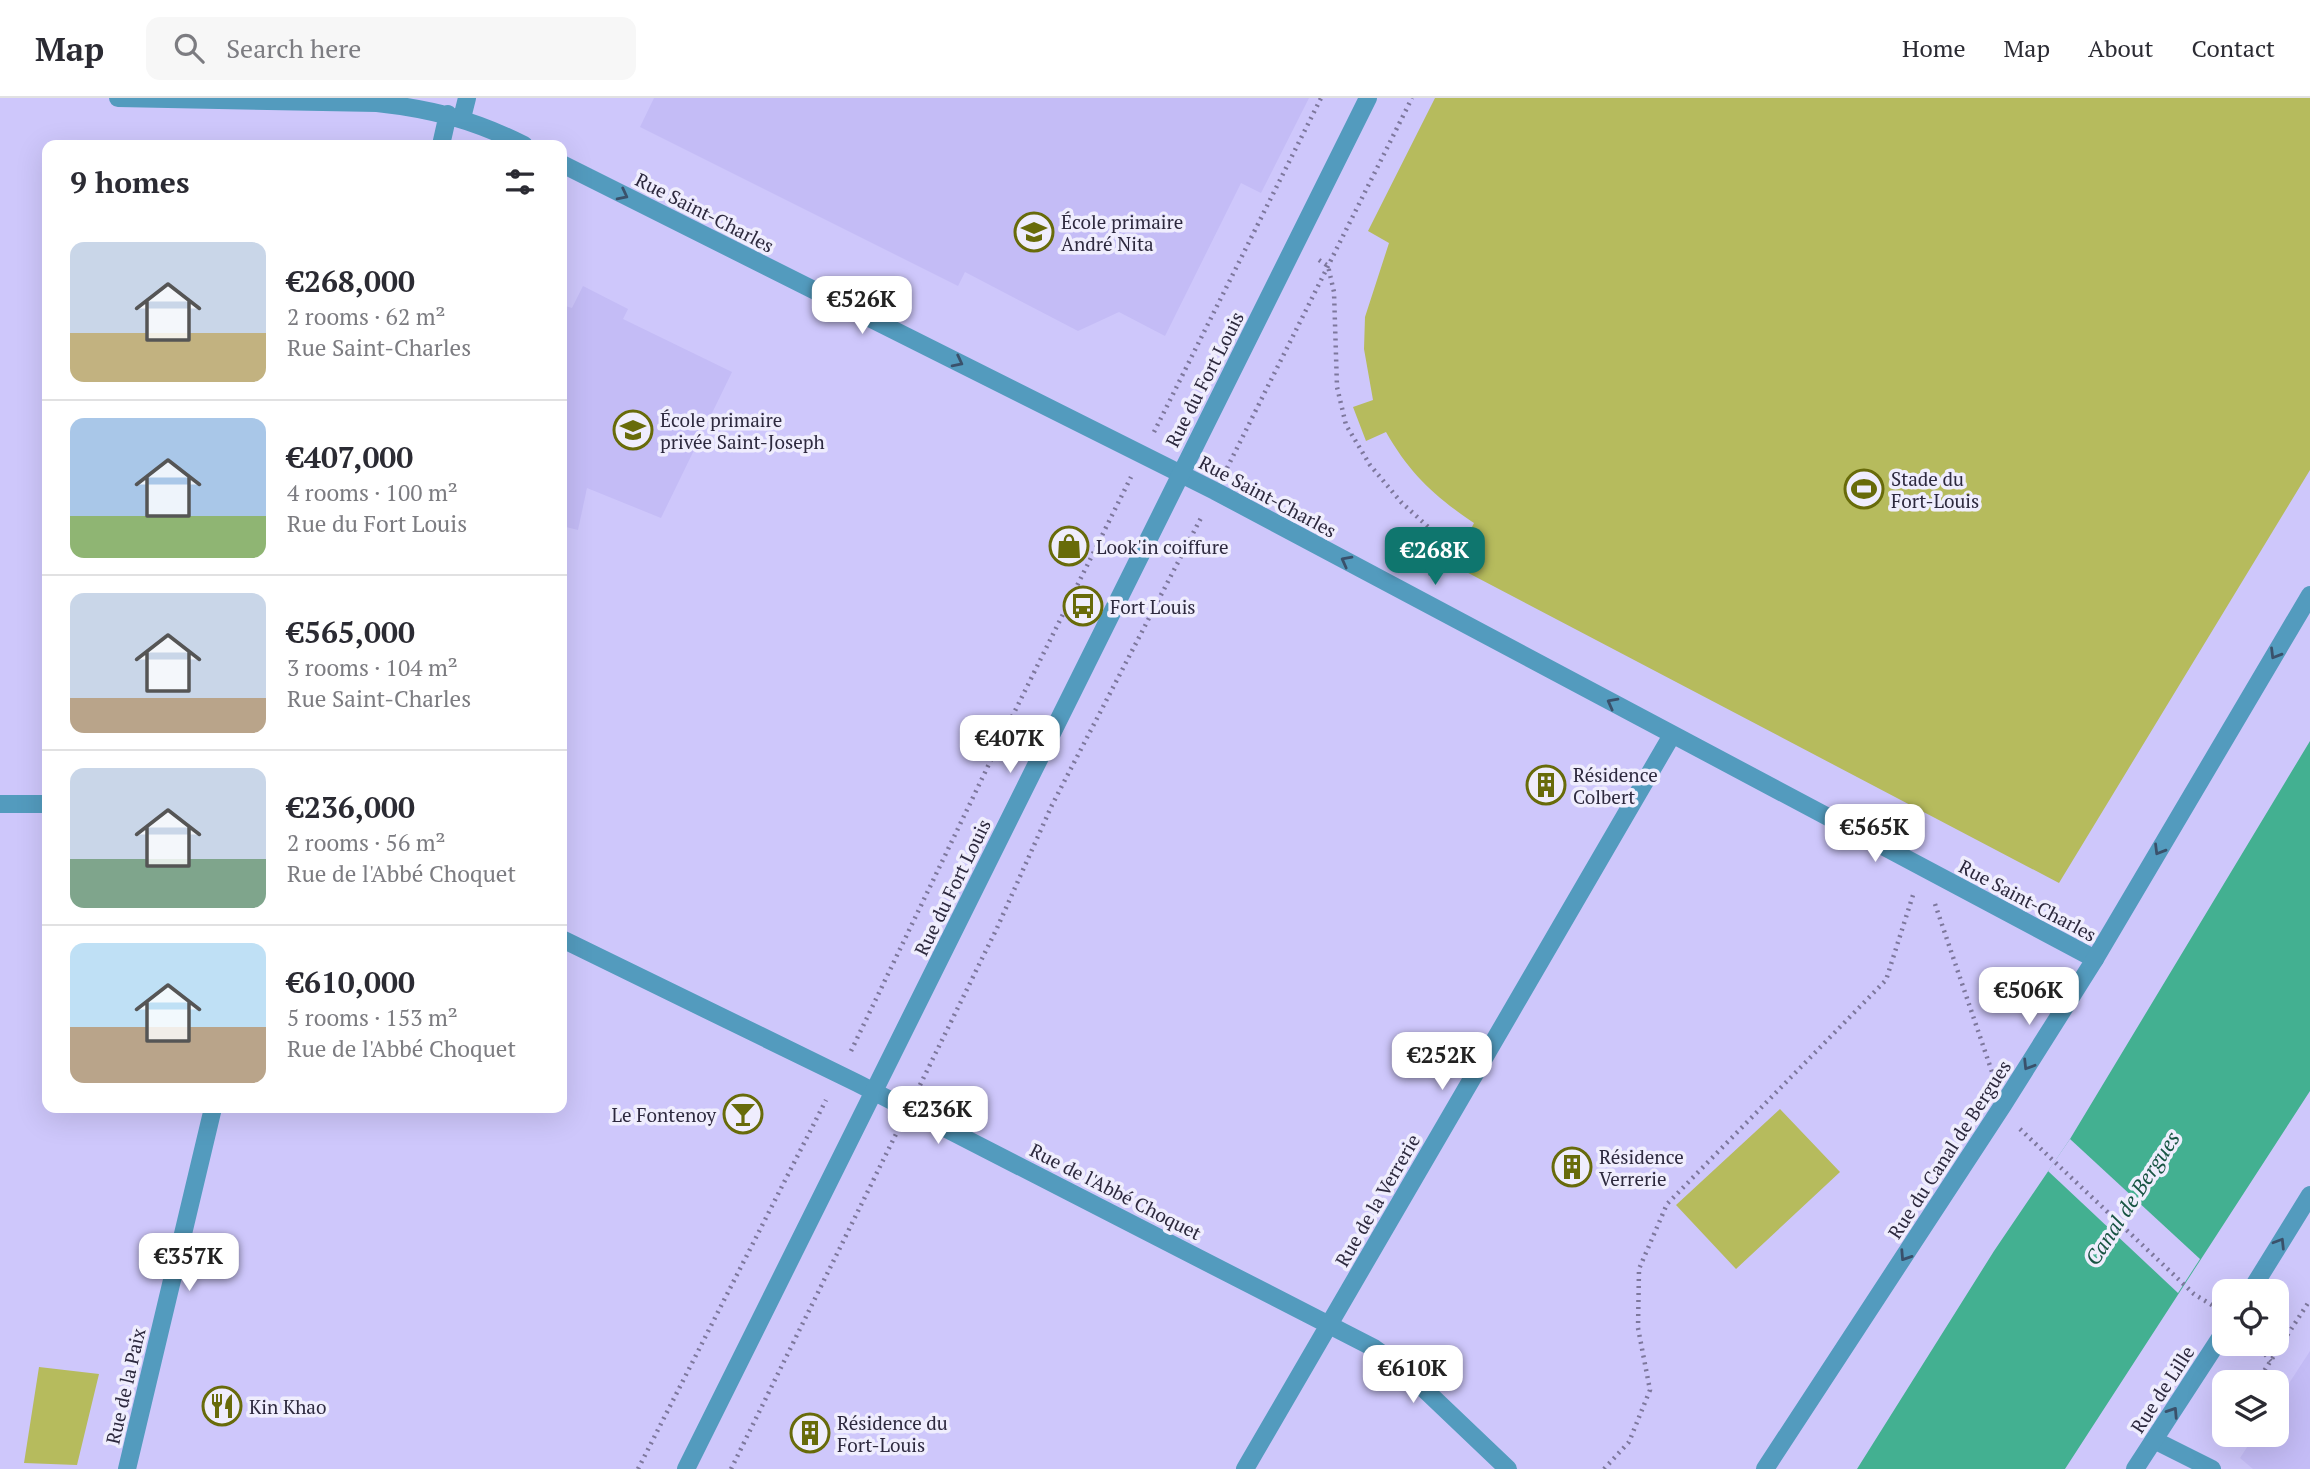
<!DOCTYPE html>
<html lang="en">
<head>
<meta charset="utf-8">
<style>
	body { margin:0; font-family:"PT Serif",serif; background:#f7f7f7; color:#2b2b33; height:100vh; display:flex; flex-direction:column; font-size:26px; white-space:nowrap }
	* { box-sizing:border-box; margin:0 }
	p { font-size:23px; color:#7c7c81 }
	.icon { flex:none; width:38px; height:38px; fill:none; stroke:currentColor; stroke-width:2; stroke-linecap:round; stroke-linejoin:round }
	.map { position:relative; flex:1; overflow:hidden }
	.details { position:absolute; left:42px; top:42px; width:525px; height:973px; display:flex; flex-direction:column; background:#fff; border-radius:14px; box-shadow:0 7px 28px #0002 }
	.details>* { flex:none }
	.fabs { position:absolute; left:2212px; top:1181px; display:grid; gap:14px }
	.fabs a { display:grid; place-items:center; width:77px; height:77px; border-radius:14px; background:#fff; box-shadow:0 7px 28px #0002; font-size:35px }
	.price { position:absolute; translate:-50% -60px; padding:0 16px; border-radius:14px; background:#fff; color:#222; font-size:23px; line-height:46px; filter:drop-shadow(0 2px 4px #0008) }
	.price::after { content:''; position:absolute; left:50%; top:42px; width:21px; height:16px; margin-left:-10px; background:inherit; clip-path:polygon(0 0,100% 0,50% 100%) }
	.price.selected { background:#0f766e; color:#fff }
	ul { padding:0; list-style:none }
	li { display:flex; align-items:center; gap:21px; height:175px; padding:0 28px }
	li+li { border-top:2px solid #e1e1e2 }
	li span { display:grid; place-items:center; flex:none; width:196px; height:140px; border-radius:14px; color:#555 }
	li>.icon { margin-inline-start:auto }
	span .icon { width:84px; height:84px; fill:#fffc; stroke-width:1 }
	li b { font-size:30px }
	h2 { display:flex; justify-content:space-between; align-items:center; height:84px; padding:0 28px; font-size:30px }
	header { display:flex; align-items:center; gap:42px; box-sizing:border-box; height:98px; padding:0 35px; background:#fff; border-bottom:2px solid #e1e1e2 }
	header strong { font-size:33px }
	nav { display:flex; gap:38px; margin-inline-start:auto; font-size:24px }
	.search { width:490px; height:63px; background:#f7f7f7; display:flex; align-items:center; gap:18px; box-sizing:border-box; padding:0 24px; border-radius:14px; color:#7c7c81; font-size:26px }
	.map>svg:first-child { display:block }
	.built { fill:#c4bcf6 }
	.green { fill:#b6bb5d }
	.water { fill:#43b091 }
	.pier { fill:#cec7fb }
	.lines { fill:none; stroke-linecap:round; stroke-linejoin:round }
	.path { stroke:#7d779c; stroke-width:4.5; stroke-dasharray:2 5; stroke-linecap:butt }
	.minor { stroke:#539bbe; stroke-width:18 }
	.tertiary { stroke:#539bbe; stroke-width:18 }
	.oneway { stroke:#3a516b }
	.labels { text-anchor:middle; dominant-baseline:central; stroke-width:7; stroke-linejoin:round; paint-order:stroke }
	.street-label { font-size:19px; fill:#2d293e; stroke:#efedfd }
	.poi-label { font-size:19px; fill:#2d293e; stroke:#efedfd; text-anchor:start }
	.water-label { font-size:21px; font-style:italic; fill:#185443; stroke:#efedfd }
</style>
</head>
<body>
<header>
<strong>Map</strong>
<div class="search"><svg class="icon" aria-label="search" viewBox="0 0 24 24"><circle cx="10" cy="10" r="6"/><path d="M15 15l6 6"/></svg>Search here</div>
<nav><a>Home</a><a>Map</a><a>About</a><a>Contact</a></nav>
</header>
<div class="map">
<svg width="2310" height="1371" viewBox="0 0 2310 1371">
	<rect width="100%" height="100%" fill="#cec7fb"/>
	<path class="built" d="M654,0h655l-48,95 -20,-10 -76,153 -46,-24 -41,19 -113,-59 -7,14 -318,-159z
		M583,188l45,23 -5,10 109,53 -71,146 -74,-30 -9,42 -16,-4v-221l10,3z
		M2310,1253v118h-57l-13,-11 15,-23h22v-33z"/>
	<path class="green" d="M1435,0h875v372l-251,413 -606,-318 21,-42c-40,-27 -64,-49 -88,-91l-20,9 -13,-34 20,-7 -9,-51 1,-32 24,-74 -21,-12z
		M1780,1011l60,63 -104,97 -60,-64z
		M39,1269l60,7 -22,91 -53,-2z"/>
	<path class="water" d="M2310,643v350l-245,378h-208l137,-218 76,-112z"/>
	<path class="pier" d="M2070,1041l130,120 -22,34 -130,-122z"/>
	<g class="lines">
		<path class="path" d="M1319,162l9,6 6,26 3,95 9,38 24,40 31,37 37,34v26l-8,14
			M1154,334l167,-334
			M1227,370l185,-370
			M1935,806l57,168
			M851,953l151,-314 129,-260
			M920,987l77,-157 55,-123 150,-289
			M2020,1031l174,165 21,13
			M2256,1246l15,17
			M2257,1284l53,-82
			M2218,1344l6,-10
			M638,1371l188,-369
			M731,1371l165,-335
			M1604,1371l25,-27 21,-52 -12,-62 1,-59 28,-65 219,-224 28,-88"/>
		<path class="minor" d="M118,0l259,5c55,6 97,17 147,42
			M462,20l5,-20
			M441,47l7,-31
			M562,66l653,327 880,468
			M0,706h47
			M562,841l295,144 517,265 28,20 106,101
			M2154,1342l58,29
			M127,1371l86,-361
			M1245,1371l427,-734"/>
		<path class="tertiary" d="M2250,1194l60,-97
			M686,1371l682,-1371
			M1765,1371l238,-364 92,-146 215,-364
			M2135,1371l89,-137"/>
	</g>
	<defs><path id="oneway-chevron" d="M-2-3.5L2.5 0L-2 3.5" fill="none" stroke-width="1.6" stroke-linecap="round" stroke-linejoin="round" transform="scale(1.75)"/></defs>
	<g class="oneway">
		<use href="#oneway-chevron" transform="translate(623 97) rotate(27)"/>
		<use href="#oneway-chevron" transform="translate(958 264) rotate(27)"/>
		<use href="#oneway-chevron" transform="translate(1346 463) rotate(-152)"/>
		<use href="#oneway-chevron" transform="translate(2275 556) rotate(121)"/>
		<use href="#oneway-chevron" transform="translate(1612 605) rotate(-152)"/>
		<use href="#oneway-chevron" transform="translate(2159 752) rotate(121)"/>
		<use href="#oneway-chevron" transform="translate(2028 967) rotate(122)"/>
		<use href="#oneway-chevron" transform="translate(2280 1145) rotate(-58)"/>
		<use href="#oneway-chevron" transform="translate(1905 1158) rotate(123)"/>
		<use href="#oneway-chevron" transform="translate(2173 1314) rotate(-57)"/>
	</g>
	<defs>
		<symbol id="school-ring" viewBox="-11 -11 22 22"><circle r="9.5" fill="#efedfd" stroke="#686b0a" stroke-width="1.5"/><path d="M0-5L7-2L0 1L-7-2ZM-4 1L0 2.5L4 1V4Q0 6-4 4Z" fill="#686b0a"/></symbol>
		<symbol id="stadium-ring" viewBox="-11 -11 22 22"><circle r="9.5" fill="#efedfd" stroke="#686b0a" stroke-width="1.5"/><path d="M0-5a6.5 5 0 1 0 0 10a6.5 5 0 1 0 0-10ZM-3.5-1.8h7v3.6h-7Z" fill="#686b0a"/></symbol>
		<symbol id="shop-ring" viewBox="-11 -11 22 22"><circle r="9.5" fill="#efedfd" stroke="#686b0a" stroke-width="1.5"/><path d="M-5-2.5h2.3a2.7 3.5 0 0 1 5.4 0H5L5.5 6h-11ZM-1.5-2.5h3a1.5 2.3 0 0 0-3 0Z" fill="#686b0a"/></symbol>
		<symbol id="bus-ring" viewBox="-11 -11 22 22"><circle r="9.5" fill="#efedfd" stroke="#686b0a" stroke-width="1.5"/><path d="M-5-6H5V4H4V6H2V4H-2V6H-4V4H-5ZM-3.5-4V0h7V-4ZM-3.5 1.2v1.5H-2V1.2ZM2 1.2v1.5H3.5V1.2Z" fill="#686b0a"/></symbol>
		<symbol id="building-ring" viewBox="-11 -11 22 22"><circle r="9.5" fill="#efedfd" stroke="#686b0a" stroke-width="1.5"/><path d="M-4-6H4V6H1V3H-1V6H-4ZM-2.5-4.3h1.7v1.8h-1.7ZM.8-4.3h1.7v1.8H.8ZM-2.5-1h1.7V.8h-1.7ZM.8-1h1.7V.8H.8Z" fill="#686b0a"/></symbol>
		<symbol id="bar-ring" viewBox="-11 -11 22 22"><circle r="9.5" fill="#efedfd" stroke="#686b0a" stroke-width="1.5"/><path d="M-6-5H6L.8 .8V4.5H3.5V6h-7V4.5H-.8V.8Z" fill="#686b0a"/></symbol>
		<symbol id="restaurant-ring" viewBox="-11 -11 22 22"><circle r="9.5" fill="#efedfd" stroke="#686b0a" stroke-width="1.5"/><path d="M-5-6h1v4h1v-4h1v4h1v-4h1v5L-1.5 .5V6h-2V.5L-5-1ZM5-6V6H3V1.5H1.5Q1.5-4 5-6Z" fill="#686b0a"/></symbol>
	</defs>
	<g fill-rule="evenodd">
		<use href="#school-ring" x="1012" y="112" width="44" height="44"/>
		<use href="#school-ring" x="611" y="310" width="44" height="44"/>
		<use href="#stadium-ring" x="1842" y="369" width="44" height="44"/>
		<use href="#shop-ring" x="1047" y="426" width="44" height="44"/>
		<use href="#bus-ring" x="1061" y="486" width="44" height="44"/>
		<use href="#building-ring" x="1524" y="665" width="44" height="44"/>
		<use href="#bar-ring" x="721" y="994" width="44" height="44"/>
		<use href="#building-ring" x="1550" y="1047" width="44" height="44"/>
		<use href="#restaurant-ring" x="200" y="1286" width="44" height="44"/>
		<use href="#building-ring" x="788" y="1313" width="44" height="44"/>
	</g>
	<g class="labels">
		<g class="street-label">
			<text transform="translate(705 114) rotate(27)">Rue Saint-Charles</text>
			<text transform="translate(1204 281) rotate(-63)">Rue du Fort Louis</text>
			<text transform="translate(1268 398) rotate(28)">Rue Saint-Charles</text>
			<text transform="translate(952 789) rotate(-64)">Rue du Fort Louis</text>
			<text transform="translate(2028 802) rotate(28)">Rue Saint-Charles</text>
			<text transform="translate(1949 1051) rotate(-57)">Rue du Canal de Bergues</text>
			<text transform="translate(1116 1093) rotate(27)">Rue de l'Abbé Choquet</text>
			<text transform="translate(1377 1102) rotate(-60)">Rue de la Verrerie</text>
			<text transform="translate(125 1288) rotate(-77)">Rue de la Paix</text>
			<text transform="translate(2162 1291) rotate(-57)">Rue de Lille</text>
		</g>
		<g class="poi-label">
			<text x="1061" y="123">École primaire<tspan x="1061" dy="22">André Nita</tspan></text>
			<text x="660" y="321">École primaire<tspan x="660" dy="22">privée Saint-Joseph</tspan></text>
			<text x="1891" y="380">Stade du<tspan x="1891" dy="22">Fort-Louis</tspan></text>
			<text x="1096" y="448">Look'in coiffure</text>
			<text x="1110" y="508">Fort Louis</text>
			<text x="1573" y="676">Résidence<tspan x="1573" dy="22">Colbert</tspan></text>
			<text x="716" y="1016" text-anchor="end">Le Fontenoy</text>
			<text x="1599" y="1058">Résidence<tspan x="1599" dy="22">Verrerie</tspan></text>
			<text x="249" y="1308">Kin Khao</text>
			<text x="837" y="1324">Résidence du<tspan x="837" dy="22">Fort-Louis</tspan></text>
		</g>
		<g class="water-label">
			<text transform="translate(2132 1100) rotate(-57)">Canal de Bergues</text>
		</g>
	</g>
</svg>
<div class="fabs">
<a><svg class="icon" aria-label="locate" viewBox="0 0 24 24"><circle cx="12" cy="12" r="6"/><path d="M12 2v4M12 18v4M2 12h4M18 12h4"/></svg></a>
<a><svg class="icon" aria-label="layers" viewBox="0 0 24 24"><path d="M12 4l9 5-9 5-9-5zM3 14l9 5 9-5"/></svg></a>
</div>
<b class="price" style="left:862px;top:238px">€526K</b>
<b class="price selected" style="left:1435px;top:489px">€268K</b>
<b class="price" style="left:1010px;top:677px">€407K</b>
<b class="price" style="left:1875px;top:766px">€565K</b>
<b class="price" style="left:2029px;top:929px">€506K</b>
<b class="price" style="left:1442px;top:994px">€252K</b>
<b class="price" style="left:938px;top:1048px">€236K</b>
<b class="price" style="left:189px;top:1195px">€357K</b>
<b class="price" style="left:1413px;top:1307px">€610K</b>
<section class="details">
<h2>9 homes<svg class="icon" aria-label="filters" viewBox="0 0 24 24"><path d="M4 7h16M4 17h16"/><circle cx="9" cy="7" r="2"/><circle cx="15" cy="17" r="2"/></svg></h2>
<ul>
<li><span style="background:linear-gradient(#c9d6e8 65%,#c2b280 0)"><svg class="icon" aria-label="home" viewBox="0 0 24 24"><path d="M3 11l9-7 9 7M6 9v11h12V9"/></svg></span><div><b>€268,000</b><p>2 rooms · 62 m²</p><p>Rue Saint-Charles</p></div></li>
<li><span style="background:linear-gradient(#a9c7e8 70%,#8fb573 0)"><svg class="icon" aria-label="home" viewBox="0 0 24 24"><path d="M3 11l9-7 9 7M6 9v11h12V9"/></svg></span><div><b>€407,000</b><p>4 rooms · 100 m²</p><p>Rue du Fort Louis</p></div></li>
<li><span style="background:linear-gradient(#c9d6e8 75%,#b9a48a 0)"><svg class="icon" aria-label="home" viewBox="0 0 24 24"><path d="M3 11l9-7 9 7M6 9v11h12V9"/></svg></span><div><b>€565,000</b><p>3 rooms · 104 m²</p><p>Rue Saint-Charles</p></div></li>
<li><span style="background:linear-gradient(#c9d6e8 65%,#7fa58c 0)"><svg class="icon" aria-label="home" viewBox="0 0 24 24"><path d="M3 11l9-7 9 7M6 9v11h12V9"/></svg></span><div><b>€236,000</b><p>2 rooms · 56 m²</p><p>Rue de l'Abbé Choquet</p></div></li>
<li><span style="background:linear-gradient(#bfe0f5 60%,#b9a48a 0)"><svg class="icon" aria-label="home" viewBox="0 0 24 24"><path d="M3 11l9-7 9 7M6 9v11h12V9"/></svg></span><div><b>€610,000</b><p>5 rooms · 153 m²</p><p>Rue de l'Abbé Choquet</p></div></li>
</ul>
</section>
</div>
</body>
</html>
